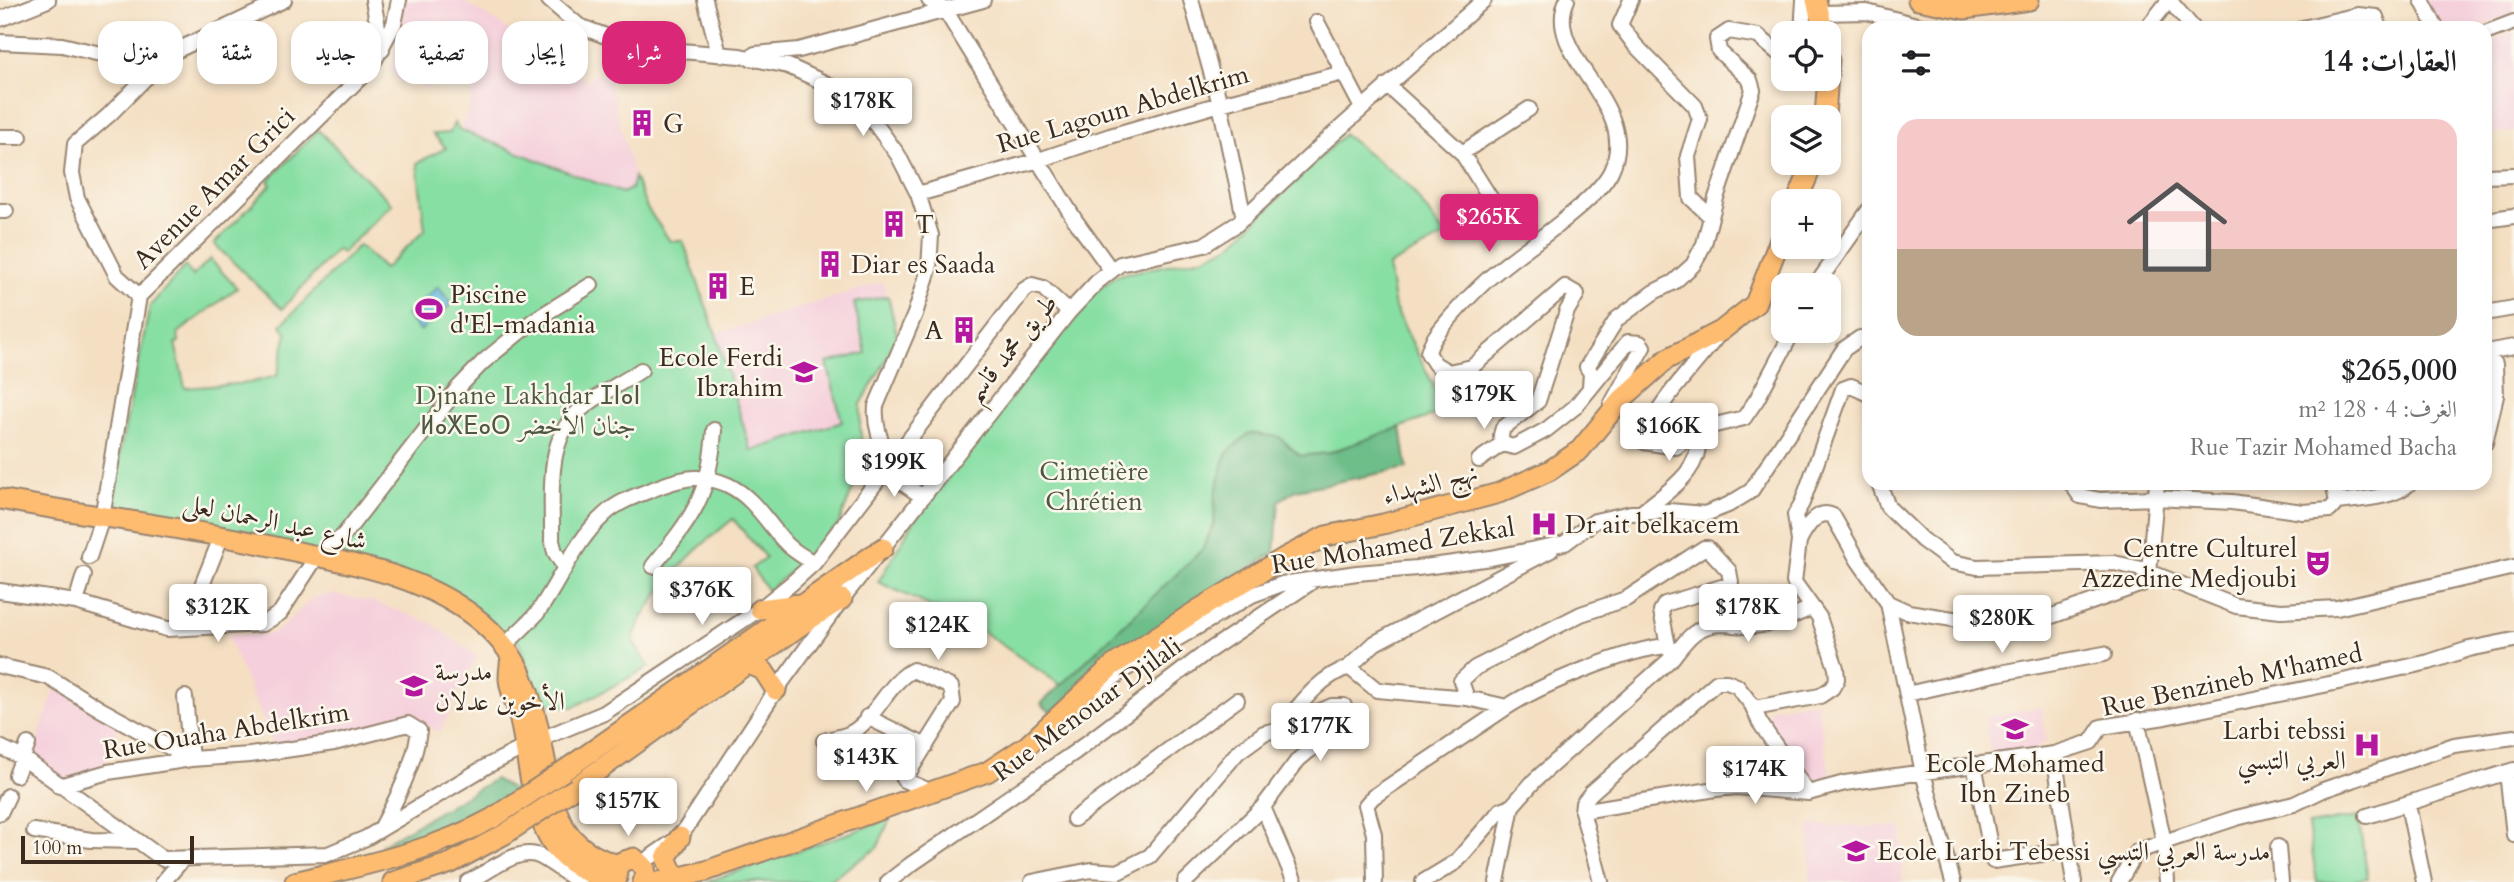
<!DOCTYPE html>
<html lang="ar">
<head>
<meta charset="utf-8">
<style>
	body { margin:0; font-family:Cardo,Amiri,"Noto Sans Tifinagh",serif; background:#f2f2f2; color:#202124; direction:rtl; height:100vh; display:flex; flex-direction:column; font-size:26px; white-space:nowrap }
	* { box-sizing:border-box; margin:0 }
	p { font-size:23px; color:#757577 }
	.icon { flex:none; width:38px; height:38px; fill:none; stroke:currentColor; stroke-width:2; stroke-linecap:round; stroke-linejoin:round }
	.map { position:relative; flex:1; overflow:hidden; direction:ltr }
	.drawer { position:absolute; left:1862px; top:21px; width:630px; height:469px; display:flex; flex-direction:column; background:#fff; border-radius:21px; box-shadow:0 4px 10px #0003; direction:rtl }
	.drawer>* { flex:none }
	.top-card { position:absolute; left:21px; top:21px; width:665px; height:63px; direction:rtl; display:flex; gap:14px }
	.fabs { position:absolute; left:1771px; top:21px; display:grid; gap:14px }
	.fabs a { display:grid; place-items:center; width:70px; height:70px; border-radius:14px; background:#fff; box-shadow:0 4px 10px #0003; font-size:35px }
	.scale { position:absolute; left:21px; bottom:18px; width:173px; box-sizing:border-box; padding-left:7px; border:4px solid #3b2a1e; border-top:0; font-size:19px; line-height:24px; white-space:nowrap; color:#3b2a1e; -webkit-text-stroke:5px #fbf7ec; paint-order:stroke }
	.price { position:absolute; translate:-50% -60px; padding:0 16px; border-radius:7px; background:#fff; color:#222; font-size:23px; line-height:46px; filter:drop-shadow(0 2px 4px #0008) }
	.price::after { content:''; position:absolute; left:50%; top:42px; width:21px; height:16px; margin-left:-10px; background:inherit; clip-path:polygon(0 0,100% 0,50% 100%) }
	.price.on { background:#db2777; color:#fff }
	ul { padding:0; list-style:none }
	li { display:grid; align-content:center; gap:14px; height:371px; padding:0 35px }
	li span { display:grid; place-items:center; height:217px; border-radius:21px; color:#555 }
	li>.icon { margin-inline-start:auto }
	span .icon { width:126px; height:126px; fill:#fffc; stroke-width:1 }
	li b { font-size:30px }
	h2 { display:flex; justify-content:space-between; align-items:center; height:84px; padding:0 35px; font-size:30px }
	.chip { padding:0 24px; border-radius:21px; background:#fff; box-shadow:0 4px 10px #0003; font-size:24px; line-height:63px }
	.chip.on { background:#db2777; color:#fff }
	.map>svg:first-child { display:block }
	.built { fill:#f5cfdb }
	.green { fill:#88dfa4; stroke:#628461; stroke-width:2 }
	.forest { fill:#6ebe8a; stroke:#547454; stroke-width:2 }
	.water { fill:#62badf; stroke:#4e727e; stroke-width:2 }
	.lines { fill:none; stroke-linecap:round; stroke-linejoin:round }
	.minor-casing { stroke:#988470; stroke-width:18 }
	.major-casing { stroke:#988470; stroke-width:23 }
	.minor { stroke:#fff; stroke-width:14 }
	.major { stroke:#febc71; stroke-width:19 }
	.major-bridge-casing { stroke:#988470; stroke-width:23; stroke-linecap:butt }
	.major-bridge { stroke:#febc71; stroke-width:19 }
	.labels { text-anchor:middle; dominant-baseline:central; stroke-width:5; stroke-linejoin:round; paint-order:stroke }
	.street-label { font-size:26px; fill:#3b2a1e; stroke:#fbf7ec }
	.poi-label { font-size:26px; fill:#3b2a1e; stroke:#fbf7ec; text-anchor:start }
	.park-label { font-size:26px; fill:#4e5740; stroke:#fbf7ec }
</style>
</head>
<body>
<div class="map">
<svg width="2514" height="882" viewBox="0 0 2514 882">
	<rect width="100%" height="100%" fill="#fbf7ec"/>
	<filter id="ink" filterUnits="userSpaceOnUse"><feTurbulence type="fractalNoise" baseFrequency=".0143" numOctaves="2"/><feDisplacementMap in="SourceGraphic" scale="14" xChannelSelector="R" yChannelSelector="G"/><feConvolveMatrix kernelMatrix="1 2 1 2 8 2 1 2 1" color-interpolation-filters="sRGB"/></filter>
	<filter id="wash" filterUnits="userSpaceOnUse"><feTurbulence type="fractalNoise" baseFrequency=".00686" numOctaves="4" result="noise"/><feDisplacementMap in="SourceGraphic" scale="28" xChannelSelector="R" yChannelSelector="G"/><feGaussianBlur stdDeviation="1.57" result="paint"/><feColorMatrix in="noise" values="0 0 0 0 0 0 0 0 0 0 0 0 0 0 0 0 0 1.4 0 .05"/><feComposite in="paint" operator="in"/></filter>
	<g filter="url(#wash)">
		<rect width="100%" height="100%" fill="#f4dfc2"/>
		<path class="built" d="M402,0h60l127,81 2,-6 16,-1 27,103 -3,12 -9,4 -162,-63 12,-29 -3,-14 -27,-17 -13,20 -21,-12 -8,5 -9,-10z
			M2426,0h88v14l-39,14h-40z
			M2514,31v101l-29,1v-91z
			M883,282l15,57 -37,65 -1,23 -109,24 -35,-117z
			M331,594l40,7 60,22 46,33 -37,76 -32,-16 -58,19 -8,-1 -68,12 -47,-111 43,-1 10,-5 33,-31z
			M55,688l63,37 -16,47 -37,10 -33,-26z
			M1817,701l14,80 -18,4 -7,-4 -42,-57 6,-15z
			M2041,707l5,34 -11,8 -44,9 -6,-41z
			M1810,825l87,2 5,3v52h-92z"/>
		<path class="green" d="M454,123l6,7 162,63 9,-4 3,-12 13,31 23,33h13l33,93 35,117 91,-29 -15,-59 39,-10 -12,-50 34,-7 10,43 -37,65 -1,23 4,35 -26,63 -26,27 -44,39 -16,-23 14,-10 -33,-39c-36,29 -55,46 -81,84 -9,13 -16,23 -19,39l16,25 -75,40 -33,-4 -23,-62 -64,-42 -58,-28 -289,-56 43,-209 35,-40 8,10 17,-17 27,29 -59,45 1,9 -4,1 10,45 64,-5 28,-7 10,-42 -6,-9 78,-80 25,24 41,-39 -8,-67 29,-15 -13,-14 17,-1z
			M318,130l74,74 -50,49 -5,-4 -55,60 -68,-65 57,-59 -3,-4z
			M1344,134l65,52 36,50 -57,30 7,42 51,103 -118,42 -28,3 -21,-19 -64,58 -1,29 -12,26 -140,136 -86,-59 -98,-45 38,-64 178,-225 23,-18 86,-17 28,-13z
			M2358,817l10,61 -22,4h-29l-9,-57z
			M890,819l-13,29 -50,34h-121z"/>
		<path class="forest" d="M1401,427l6,41 -111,22 -17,11 -4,51 -94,60 -129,101 -11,-9 161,-154 12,-26 1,-29 11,-41 23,-21 30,4 21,19 28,-3z
			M495,779l19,12c-46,28 -80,45 -133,54z"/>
		<path class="water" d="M438,287l14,17 -32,27 -14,-16z"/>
	</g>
	<g filter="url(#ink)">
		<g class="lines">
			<defs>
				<path id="minor" d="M373,0l9,50
					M549,0l30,26 40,15 62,10 59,5 48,10 39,18 44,34 27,37 20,39 13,41 -2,34 -14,45 -39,92c-2,22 6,38 15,58
					M705,0l14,54
					M929,0l16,10 130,210 36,50
					M1191,0l29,104 24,114
					M1567,0c-26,56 76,105 44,171 -15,31 -82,74 -111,98 -18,14 -34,31 -49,48 -9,11 -20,22 -23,36l7,11 13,8 24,-5 93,-80 12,7 -10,17 -29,90 -35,27 -2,7 1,9 12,3 32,-17 29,-23 53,-65 12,1 3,4 -32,58
					M1631,0l-11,25 15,20 60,61 5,13 -12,37 3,42 19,18
					M2422,0l14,28
					M1821,13l46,-1 61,16
					M0,19l48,-19
					M1317,22l45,86
					M2147,28l22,-28 24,28
					M2303,28l55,-13 18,2 4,11
					M1802,33l2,-33
					M2485,33l29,-11
					M0,42l62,3 34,8 31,3 42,-2 115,-54
					M755,54l44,-4 184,-50
					M1387,85l75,68 29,46
					M0,137h20
					M1462,153l67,-44
					M2485,176l29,-1
					M918,194l121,-34 71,-24 110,-32 123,-31
					M0,211h6
					M2485,220l29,-4
					M1816,285l53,-75
					M139,296l-22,-20 -40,-78 -5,-25 3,-29 34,-29 60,-61
					M2485,313l29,-5
					M1718,335c-21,28 -68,75 -74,107l32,5 23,-18 45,-11 13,-19 36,-68
					M2485,352l29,-5
					M2485,360l10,4 1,32 -11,47
					M1590,386l1,-13 -4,-6 30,-48 37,-27 20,-10 19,-17 11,-21 12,-46 37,-108 -3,-10 -31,-29 -2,-12 12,-8 29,5 25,21
					M899,453l37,27
					M1479,460l23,-16
					M885,471l38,26
					M1879,483l9,24 34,33 30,22 25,5 137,-4 28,6 94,37 45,5 56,-3 177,-41
					M2071,483l9,13 20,4 56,-2 76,4 71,10 27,-2 7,-8 -4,-19
					M2337,502c22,-3 56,-3 73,-19
					M1641,513c30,-25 62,-41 58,-84
					M1799,541c6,-12 18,-33 34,-25l25,44 30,43 20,9 90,14h26l118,-42 7,-12 8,-89
					M1551,550l-176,93 -26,24 28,23 90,8 40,9c33,-22 123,-59 161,-61l5,11
					M89,557l13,-39 37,-222 232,-229 23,-43 5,-24
					M653,566c40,-49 57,-71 61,-136
					M565,568l-10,-16 -3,-11c1,-42 -8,-98 26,-129 18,-17 43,-28 63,-42
					M0,591l76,11 91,27 96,-5 17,-11 37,-57 26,-20 115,-148 25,-26 50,-41 58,-36
					M76,602l8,-27
					M1888,603l35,170 30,109
					M185,628l37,-93
					M504,646c11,-11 24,-22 34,-34 22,-31 37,-71 66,-97 15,-15 38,-21 57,-29 24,-9 43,-12 67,-1 25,12 38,36 56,56 8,10 19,15 30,22
					M0,666l48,11 52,32 91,50
					M1099,689l25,-19 128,-75 30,-11 75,-11 60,-5 74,-10 74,-15 30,-22 36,-8 38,-2 36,3 23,-9 23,-14 93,-142 16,-11 9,3
					M1907,694l93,-21 104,-19
					M185,697l6,62
					M1467,698l-6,-17 14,-13 106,-54 45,-15 78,-51h4l21,23 2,11 -3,3 -63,19 -4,7 7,35
					M1754,708l66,-12 12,-8 5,-9 -1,-11 -17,-51 -25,-35 5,-41 -4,-26 7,-12 41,-114 8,-3 18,8
					M867,717l59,29
					M2137,720l27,122 3,40
					M1283,725c19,-23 37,-48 66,-58
					M824,741c8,-3 19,-4 27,-8 24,-13 37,-51 62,-63l38,17 2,15 -49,78 28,12
					M0,747l23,11 140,101 165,-5 38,-16 121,-72 54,-27 63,-26 156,-104 32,-26 22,-20 210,-273 8,-5 11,3 26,24
					M2054,754l20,128
					M1974,764l19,97 77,-11
					M2507,772l7,63
					M16,775l12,-31
					M59,786l49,-14 83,-13 59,-4 84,-12 74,-19 11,7c-5,35 -22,67 -38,98
					M2408,805l16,77
					M1263,807l32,75
					M1582,811l134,-22 20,-2 72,6 37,-10 209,-29 37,-12 10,-15 64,-10 169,-34 95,-21 40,-13 45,-9
					M0,813l8,-17
					M2367,816l147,-46
					M1074,819l163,-119
					M34,831l57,9 46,1
					M2278,847l3,35
					M642,863l38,-26 96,-147 66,-91 227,-287 28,-30 23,-18 84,-19 33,-21 91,-85 156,-139
					M163,882l20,-23
					M468,882c20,-9 50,-37 73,-25 13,7 25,17 38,25
					M888,882l22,-17 165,-113 129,-98 106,-71
					M1032,882l59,-12 27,2 32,-16 88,-104 26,-19 16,-4 52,-23h12l3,13 -49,41 -35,47 -78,75
					M1375,882l-1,-48 -8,-29 7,-8 134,-90
					M1423,882l33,-20 45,-52 11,-4
					M1497,882l15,-76 23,-26 138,-123c13,-17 23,-32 47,-33 11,0 22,3 33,2 21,-1 40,-10 58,-18
					M1601,882l-19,-71 1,-8 8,-10 126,-111h10l10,4 15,19 8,18 48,70
					M2119,882l17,-30 28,-10 72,-24 58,-14 29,-14 131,-45 60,-8"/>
				<path id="major" d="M1816,0l8,33
					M1918,0l46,9 65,-9
					M1825,117l4,-57
					M1797,201l16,-38
					M0,499c101,19 203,31 303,54 61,13 121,25 172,64 19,15 40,38 48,62 8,19 14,40 18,61 13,57 10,106 77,125
					M760,609l40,-5
					M511,657c-1,7 -2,15 -2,22 1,13 9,28 11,41 9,40 10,89 33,124 13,20 41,33 63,38
					M749,664l14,6 13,20
					M565,770l318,-222
					M567,793l237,-170 38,-24
					M671,869l-5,-11 14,-21
					M617,878l-1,-7 5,-9 13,-4 11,10 1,6 -3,8
					M295,882c68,-17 136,-30 198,-64
					M393,882l58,-19 54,-29
					M659,882l47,-11 281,-99 41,-27 84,-79 84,-55 88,-53 42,-22 57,-12 116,-31 50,-22 31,-21 41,-50 46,-41 54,-28 34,-27 28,-72"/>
			</defs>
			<use href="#minor" class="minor-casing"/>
			<use href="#major" class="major-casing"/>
			<use href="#minor" class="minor"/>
			<use href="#major" class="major"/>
			<defs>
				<path id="major-bridge" d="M493,818l72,-48
					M505,834l62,-41"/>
			</defs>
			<use href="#major-bridge" class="major-bridge-casing"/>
			<use href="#major-bridge" class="major-bridge"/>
		</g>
	</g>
	<defs>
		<symbol id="building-bare" viewBox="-9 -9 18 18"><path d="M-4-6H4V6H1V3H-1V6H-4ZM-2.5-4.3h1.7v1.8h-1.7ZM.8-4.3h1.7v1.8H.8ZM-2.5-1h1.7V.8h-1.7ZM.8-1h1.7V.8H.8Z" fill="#b5179e" stroke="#fbf7ec" stroke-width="2.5" paint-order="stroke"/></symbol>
		<symbol id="stadium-bare" viewBox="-9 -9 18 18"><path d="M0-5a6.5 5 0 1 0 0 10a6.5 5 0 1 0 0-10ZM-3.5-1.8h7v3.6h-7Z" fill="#b5179e" stroke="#fbf7ec" stroke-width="2.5" paint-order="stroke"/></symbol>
		<symbol id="school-bare" viewBox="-9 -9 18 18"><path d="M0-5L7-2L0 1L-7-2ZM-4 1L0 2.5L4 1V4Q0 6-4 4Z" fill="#b5179e" stroke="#fbf7ec" stroke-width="2.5" paint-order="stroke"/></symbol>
		<symbol id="hospital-bare" viewBox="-9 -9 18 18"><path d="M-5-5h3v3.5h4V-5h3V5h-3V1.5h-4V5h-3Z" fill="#b5179e" stroke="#fbf7ec" stroke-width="2.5" paint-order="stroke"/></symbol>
		<symbol id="theatre-bare" viewBox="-9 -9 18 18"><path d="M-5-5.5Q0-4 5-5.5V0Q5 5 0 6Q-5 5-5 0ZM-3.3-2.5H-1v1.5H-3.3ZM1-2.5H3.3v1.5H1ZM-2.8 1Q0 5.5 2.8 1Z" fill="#b5179e" stroke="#fbf7ec" stroke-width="2.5" paint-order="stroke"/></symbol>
	</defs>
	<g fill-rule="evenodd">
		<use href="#building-bare" x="623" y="104" width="38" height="38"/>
		<use href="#building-bare" x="875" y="205" width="38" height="38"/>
		<use href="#building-bare" x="811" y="245" width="38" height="38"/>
		<use href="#building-bare" x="699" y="267" width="38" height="38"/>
		<use href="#stadium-bare" x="410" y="290" width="38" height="38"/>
		<use href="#building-bare" x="945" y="311" width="38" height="38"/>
		<use href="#school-bare" x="785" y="353" width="38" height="38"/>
		<use href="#hospital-bare" x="1525" y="505" width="38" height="38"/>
		<use href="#theatre-bare" x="2299" y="544" width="38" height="38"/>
		<use href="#school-bare" x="395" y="667" width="38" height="38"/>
		<use href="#school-bare" x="1996" y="710" width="38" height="38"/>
		<use href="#hospital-bare" x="2348" y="726" width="38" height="38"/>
		<use href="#school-bare" x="1837" y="832" width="38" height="38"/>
	</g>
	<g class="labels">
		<g class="street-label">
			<text transform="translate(1123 109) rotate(-16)">Rue Lagoun Abdelkrim</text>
			<text transform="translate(214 188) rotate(-45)">Avenue Amar Grici</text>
			<text transform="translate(1011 348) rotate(-51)">طريق محمد قاسم</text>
			<text transform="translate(1430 484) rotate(-15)">نهج الشهداء</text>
			<text transform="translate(275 522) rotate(12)">شارع عبد الرحمان لعلى</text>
			<text transform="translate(1393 546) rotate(-9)">Rue Mohamed Zekkal</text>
			<text transform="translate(2232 680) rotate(-12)">Rue Benzineb M'hamed</text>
			<text transform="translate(1087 709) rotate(-36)">Rue Menouar Djilali</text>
			<text transform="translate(226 731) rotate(-9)">Rue Ouaha Abdelkrim</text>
		</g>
		<g class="poi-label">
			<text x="663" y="123">G</text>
			<text x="915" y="224">T</text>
			<text x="851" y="264">Diar es Saada</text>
			<text x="739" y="286">E</text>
			<text x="450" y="294">Piscine<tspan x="450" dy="30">d'El-madania</tspan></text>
			<text x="943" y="330" text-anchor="end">A</text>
			<text x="783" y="357" text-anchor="end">Ecole Ferdi<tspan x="783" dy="30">Ibrahim</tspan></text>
			<text x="1565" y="524">Dr ait belkacem</text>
			<text x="2297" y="548" text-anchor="end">Centre Culturel<tspan x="2297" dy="30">Azzedine Medjoubi</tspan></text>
			<text x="435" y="671">مدرسة<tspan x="435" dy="30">الأخوين عدلان</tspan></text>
			<text x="2346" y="730" text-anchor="end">Larbi tebssi<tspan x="2346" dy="30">العربي التبسي</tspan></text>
			<text x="2015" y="763" text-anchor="middle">Ecole Mohamed<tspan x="2015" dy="30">Ibn Zineb</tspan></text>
			<text x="1877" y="851">Ecole Larbi Tebessi مدرسة العربي التبسي</text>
		</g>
		<g class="park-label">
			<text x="528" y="395">Djnane Lakhdar ⵊⵏⴰⵏ<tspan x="528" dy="30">ⵍⴰⵅⴹⴰⵔ جنان الأخضر</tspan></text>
			<text x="1094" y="471">Cimetière<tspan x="1094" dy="30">Chrétien</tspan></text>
		</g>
	</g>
</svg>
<div class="fabs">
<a><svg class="icon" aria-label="locate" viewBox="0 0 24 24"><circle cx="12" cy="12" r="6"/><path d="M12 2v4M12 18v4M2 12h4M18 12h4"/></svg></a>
<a><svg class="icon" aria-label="layers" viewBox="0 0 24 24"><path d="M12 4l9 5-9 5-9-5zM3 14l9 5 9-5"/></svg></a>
<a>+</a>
<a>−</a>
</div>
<div class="scale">100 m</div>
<b class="price" style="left:863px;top:138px">$178K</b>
<b class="price on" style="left:1489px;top:254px">$265K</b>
<b class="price" style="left:1484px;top:431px">$179K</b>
<b class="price" style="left:1669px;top:463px">$166K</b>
<b class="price" style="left:894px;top:499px">$199K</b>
<b class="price" style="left:702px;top:627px">$376K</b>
<b class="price" style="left:218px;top:644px">$312K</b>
<b class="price" style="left:1748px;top:644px">$178K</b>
<b class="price" style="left:2002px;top:655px">$280K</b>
<b class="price" style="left:938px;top:662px">$124K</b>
<b class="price" style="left:1320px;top:763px">$177K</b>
<b class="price" style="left:866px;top:794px">$143K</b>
<b class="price" style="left:1755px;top:806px">$174K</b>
<b class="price" style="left:628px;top:838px">$157K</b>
<div class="top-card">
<a class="chip on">شراء</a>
<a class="chip">إيجار</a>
<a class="chip">تصفية</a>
<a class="chip">جديد</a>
<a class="chip">شقة</a>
<a class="chip">منزل</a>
</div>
<section class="drawer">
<h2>العقارات: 14<svg class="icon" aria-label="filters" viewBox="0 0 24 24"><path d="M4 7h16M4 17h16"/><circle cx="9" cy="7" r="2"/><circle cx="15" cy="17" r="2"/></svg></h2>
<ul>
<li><span style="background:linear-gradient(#f6c9c9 60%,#b9a48a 0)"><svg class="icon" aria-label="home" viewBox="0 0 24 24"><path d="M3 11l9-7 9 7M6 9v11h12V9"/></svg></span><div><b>$265,000</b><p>الغرف: 4 · 128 m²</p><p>Rue Tazir Mohamed Bacha</p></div></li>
</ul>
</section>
</div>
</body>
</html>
